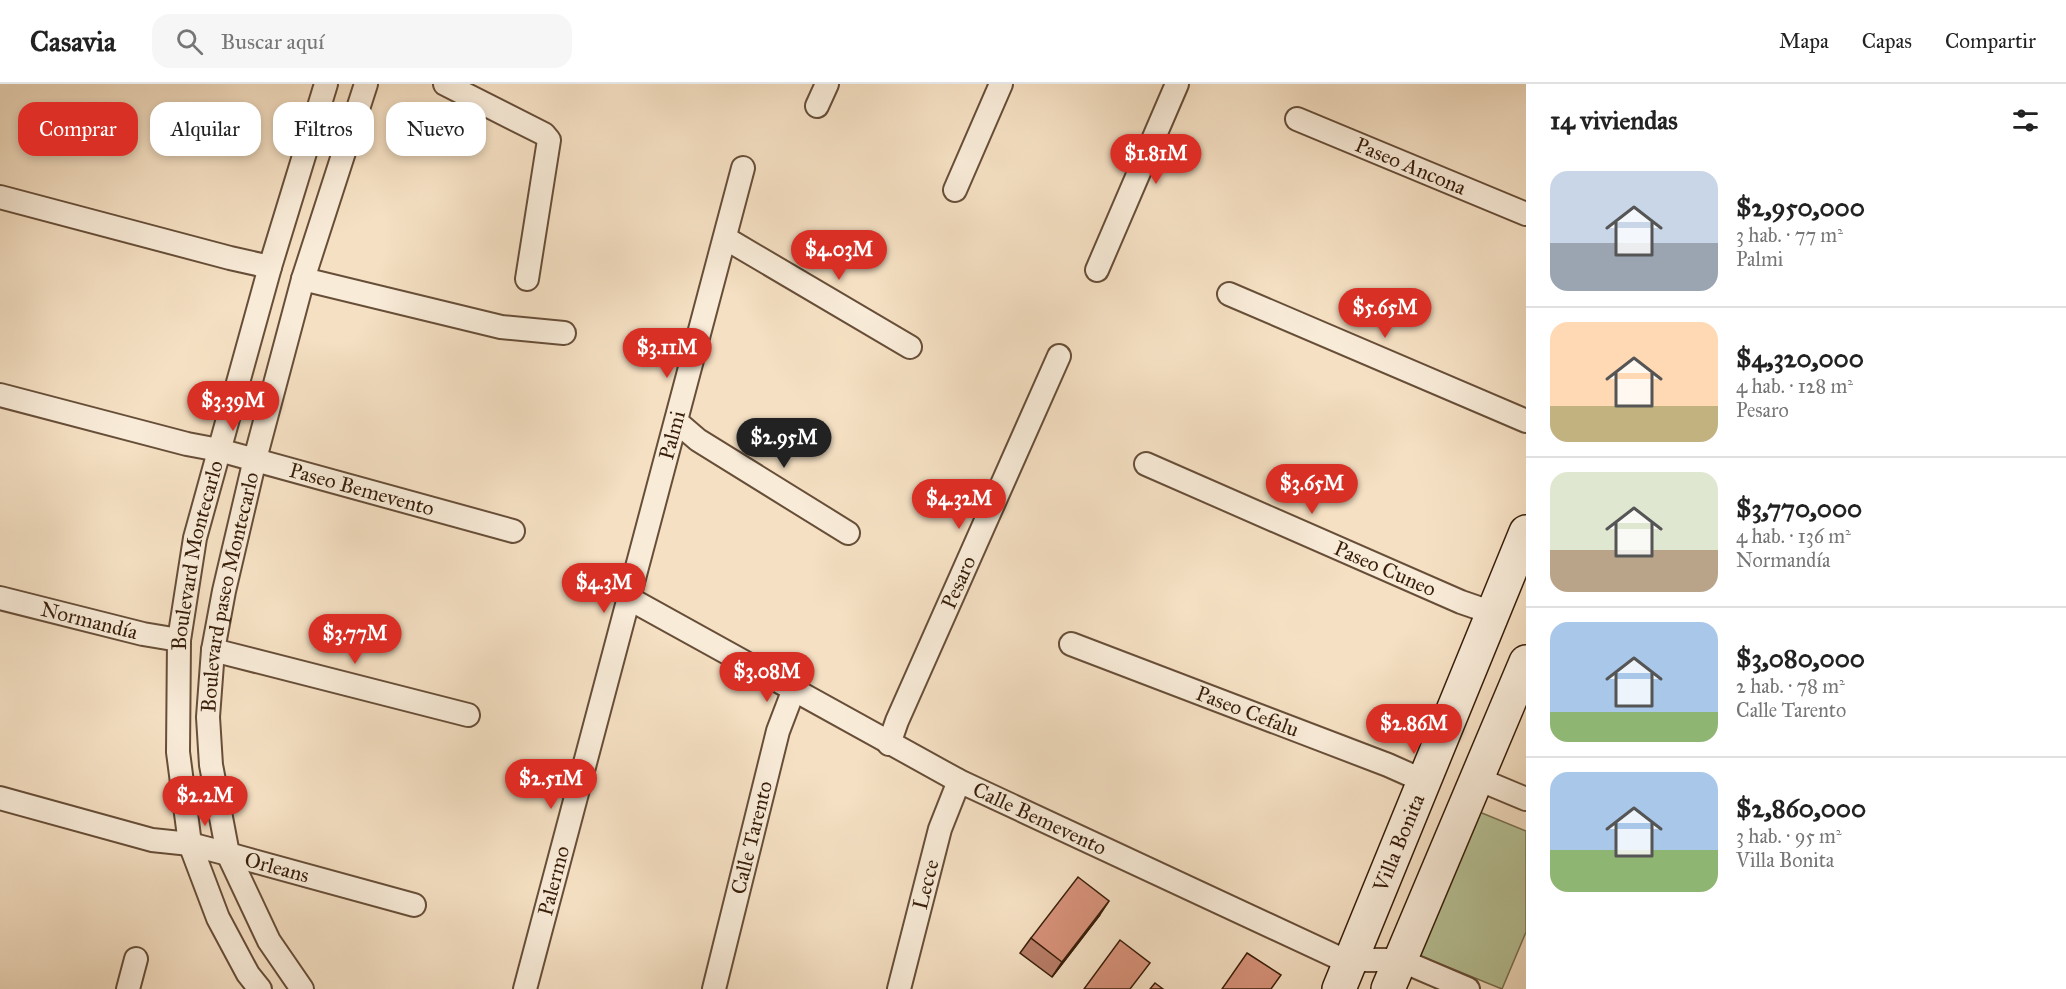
<!DOCTYPE html>
<html lang="es">
<head>
<meta charset="utf-8">
<style>
	body { margin:0; font-family:"IM FELL Great Primer",serif; background:#f6f6f6; color:#222; height:100vh; display:flex; flex-direction:column; font-size:22px; white-space:nowrap }
	* { box-sizing:border-box; margin:0 }
	p { font-size:20px; color:#767676 }
	.icon { flex:none; width:33px; height:33px; fill:none; stroke:currentColor; stroke-width:2; stroke-linecap:round; stroke-linejoin:round }
	.map { position:relative; flex:1; overflow:hidden }
	.panel { display:flex; flex-direction:column; background:#fff; width:540px }
	.panel>* { flex:none }
	.banner { position:absolute; left:18px; top:18px; width:570px; height:54px; display:flex; gap:12px }
	.price { position:absolute; translate:-50% -51px; padding:0 14px; border-radius:21px; background:#d93025; color:#fff; font-size:20px; line-height:39px; filter:drop-shadow(0 2px 3px #0008) }
	.price::after { content:''; position:absolute; left:50%; top:36px; width:18px; height:14px; margin-left:-9px; background:inherit; clip-path:polygon(0 0,100% 0,50% 100%) }
	.price.active { background:#222; color:#fff }
	ul { padding:0; list-style:none }
	li { display:flex; align-items:center; gap:18px; height:150px; padding:0 24px }
	li+li { border-top:2px solid #e0e0e0 }
	li span { display:grid; place-items:center; flex:none; width:168px; height:120px; border-radius:18px; color:#555 }
	li>.icon { margin-inline-start:auto }
	span .icon { width:72px; height:72px; fill:#fffc; stroke-width:1 }
	li b { font-size:26px }
	h2 { display:flex; justify-content:space-between; align-items:center; height:72px; padding:0 24px; font-size:26px }
	.tag { padding:0 21px; border-radius:18px; background:#fff; box-shadow:0 3px 9px #0003; font-size:21px; line-height:54px }
	.tag.active { background:#d93025; color:#fff }
	header { display:flex; align-items:center; gap:36px; box-sizing:border-box; height:84px; padding:0 30px; background:#fff; border-bottom:2px solid #e0e0e0 }
	header strong { font-size:28px }
	nav { display:flex; gap:33px; margin-inline-start:auto; font-size:21px }
	.search { width:420px; height:54px; background:#f6f6f6; display:flex; align-items:center; gap:15px; box-sizing:border-box; padding:0 21px; border-radius:18px; color:#767676; font-size:22px }
	main { display:flex; flex:1; min-height:0 }
	.map>svg:first-child { display:block }
	.green { fill:#b7c398; stroke:#787051; stroke-width:1.5 }
	.lines { fill:none; stroke-linecap:round; stroke-linejoin:round }
	.street-casing { stroke:#674e38; stroke-width:26 }
	.secondary-casing { stroke:#381e0a; stroke-width:36 }
	.street { stroke:#f8ebd8; stroke-width:22 }
	.secondary { stroke:#f8ebd8; stroke-width:33 }
	.wall { fill:#b97e69; stroke:#381e0a; stroke-width:1.5 }
	.shaded-wall { fill:#966655; stroke:#381e0a; stroke-width:1.5 }
	.building { fill:#d7927a; stroke:#381e0a; stroke-width:1.5 }
	.labels { text-anchor:middle; dominant-baseline:central; stroke-width:5; stroke-linejoin:round; paint-order:stroke }
	.street-label { font-size:21px; fill:#381e0a; stroke:#f8ebd8 }
</style>
</head>
<body>
<header>
<strong>Casavia</strong>
<div class="search"><svg class="icon" aria-label="search" viewBox="0 0 24 24"><circle cx="10" cy="10" r="6"/><path d="M15 15l6 6"/></svg>Buscar aquí</div>
<nav><a>Mapa</a><a>Capas</a><a>Compartir</a></nav>
</header>
<main>
<div class="map">
<svg width="1526" height="905" viewBox="0 0 1526 905">
	<rect width="100%" height="100%" fill="#f5e0c3"/>
	<filter id="stains"><feTurbulence type="fractalNoise" baseFrequency=".00333" numOctaves="4"/><feColorMatrix values="0 0 0 0 .2 0 0 0 0 .09 0 0 0 0 .02 0 0 0 .5 -.17"/></filter>
	<radialGradient id="worn" r=".72"><stop offset=".6" stop-color="#630" stop-opacity="0"/><stop offset="1" stop-color="#630" stop-opacity=".3"/></radialGradient>
	<path class="green" d="M1477,727l49,20v101l-24,57 -84,-34z"/>
	<g class="lines">
		<defs>
			<g id="street">
				<path d="M445,0l99,50 5,6 -22,139"/>
				<path d="M817,22l10,-22"/>
				<path id="s1" d="M1297,35l229,95"/>
				<path d="M955,106l46,-106"/>
				<path d="M0,113l230,61 40,9"/>
				<path d="M725,154l185,109"/>
				<path d="M1097,186l80,-186"/>
				<path d="M303,195l198,48 63,6"/>
				<path d="M1229,210l297,127"/>
				<path id="s2" d="M0,311l187,49 32,6 294,81"/>
				<path d="M677,338l21,18 150,93"/>
				<path id="s3" d="M1146,380l315,138 32,11"/>
				<path id="s4" d="M0,514l143,36 36,6"/>
				<path id="s5" d="M630,515l329,182 380,177 12,2h49l68,29"/>
				<path id="s6" d="M1071,560l317,121 36,16"/>
				<path d="M213,566l255,65"/>
				<path id="s7" d="M889,660l8,-23 162,-365"/>
				<path d="M1478,695l48,20"/>
				<path id="s8" d="M0,714l152,42 38,4 38,10 186,51"/>
				<path d="M128,905l8,-30"/>
				<path id="s9" d="M260,905l-12,-15 -30,-56 -28,-74 -12,-92 1,-112 16,-102 75,-271 56,-183"/>
				<path id="s10" d="M302,905l-33,-48 -41,-87 -17,-89 -3,-48 5,-67 11,-59 31,-132 48,-180 63,-195"/>
				<path id="s11" d="M525,905l218,-821"/>
				<path id="s12" d="M714,905l64,-258 16,-42"/>
				<path id="s13" d="M899,905l41,-160 19,-48"/>
			</g>
			<g id="secondary">
				<path id="s14" d="M1339,905l187,-457"/>
				<path d="M1388,905l138,-327"/>
			</g>
		</defs>
		<use href="#street" class="street-casing"/>
		<use href="#secondary" class="secondary-casing"/>
		<use href="#street" class="street"/>
		<use href="#secondary" class="secondary"/>
	</g>
	<path class="wall" d="M1099,832l-47,61 -32,-24 11,-15z"/>
	<path class="shaded-wall" d="M1109,817l-10,15 -47,61 10,-15z"/>
	<path class="building" d="M1078,793l31,24 -47,61 -31,-24z
		M1120,856l30,23 -20,26h-46z
		M1247,869l34,22 -10,14h-49z
		M1155,899l8,6h-13z"/>
	<g class="labels">
		<g class="street-label">
			<text stroke="none"><textPath href="#s1" startOffset="123">Paseo Ancona</textPath></text>
			<text stroke="none"><textPath href="#s11" startOffset="573">Palmi</textPath></text>
			<text stroke="none"><textPath href="#s2" startOffset="374">Paseo Bemevento</textPath></text>
			<text stroke="none"><textPath href="#s9" startOffset="453">Boulevard Montecarlo</textPath></text>
			<text stroke="none"><textPath href="#s3" startOffset="261">Paseo Cuneo</textPath></text>
			<text stroke="none"><textPath href="#s7" startOffset="176">Pesaro</textPath></text>
			<text stroke="none"><textPath href="#s10" startOffset="420">Boulevard paseo Montecarlo</textPath></text>
			<text stroke="none"><textPath href="#s4" startOffset="92">Normandía</textPath></text>
			<text stroke="none"><textPath href="#s6" startOffset="189">Paseo Cefalu</textPath></text>
			<text stroke="none"><textPath href="#s5" startOffset="465">Calle Bemevento</textPath></text>
			<text stroke="none"><textPath href="#s12" startOffset="156">Calle Tarento</textPath></text>
			<text stroke="none"><textPath href="#s14" startOffset="158">Villa Bonita</textPath></text>
			<text stroke="none"><textPath href="#s8" startOffset="286">Orleans</textPath></text>
			<text stroke="none"><textPath href="#s11" startOffset="112">Palermo</textPath></text>
			<text stroke="none"><textPath href="#s13" startOffset="108">Lecce</textPath></text>
		</g>
	</g>
	<rect width="100%" height="100%" filter="url(#stains)"/>
	<rect width="100%" height="100%" fill="url(#worn)"/>
</svg>
<b class="price" style="left:1156px;top:101px">$1.81M</b>
<b class="price" style="left:839px;top:197px">$4.03M</b>
<b class="price" style="left:1385px;top:255px">$5.65M</b>
<b class="price" style="left:667px;top:295px">$3.11M</b>
<b class="price" style="left:233px;top:348px">$3.39M</b>
<b class="price active" style="left:784px;top:385px">$2.95M</b>
<b class="price" style="left:1312px;top:431px">$3.65M</b>
<b class="price" style="left:959px;top:446px">$4.32M</b>
<b class="price" style="left:604px;top:530px">$4.3M</b>
<b class="price" style="left:355px;top:581px">$3.77M</b>
<b class="price" style="left:767px;top:619px">$3.08M</b>
<b class="price" style="left:1414px;top:671px">$2.86M</b>
<b class="price" style="left:551px;top:726px">$2.51M</b>
<b class="price" style="left:205px;top:743px">$2.2M</b>
<div class="banner">
<a class="tag active">Comprar</a>
<a class="tag">Alquilar</a>
<a class="tag">Filtros</a>
<a class="tag">Nuevo</a>
</div>
</div>
<section class="panel">
<h2>14 viviendas<svg class="icon" aria-label="filters" viewBox="0 0 24 24"><path d="M4 7h16M4 17h16"/><circle cx="9" cy="7" r="2"/><circle cx="15" cy="17" r="2"/></svg></h2>
<ul>
<li><span style="background:linear-gradient(#c9d6e8 60%,#9aa5b1 0)"><svg class="icon" aria-label="home" viewBox="0 0 24 24"><path d="M3 11l9-7 9 7M6 9v11h12V9"/></svg></span><div><b>$2,950,000</b><p>3 hab. · 77 m²</p><p>Palmi</p></div></li>
<li><span style="background:linear-gradient(#ffd9b3 70%,#c2b280 0)"><svg class="icon" aria-label="home" viewBox="0 0 24 24"><path d="M3 11l9-7 9 7M6 9v11h12V9"/></svg></span><div><b>$4,320,000</b><p>4 hab. · 128 m²</p><p>Pesaro</p></div></li>
<li><span style="background:linear-gradient(#dfe7d0 65%,#b9a48a 0)"><svg class="icon" aria-label="home" viewBox="0 0 24 24"><path d="M3 11l9-7 9 7M6 9v11h12V9"/></svg></span><div><b>$3,770,000</b><p>4 hab. · 136 m²</p><p>Normandía</p></div></li>
<li><span style="background:linear-gradient(#a9c7e8 75%,#8fb573 0)"><svg class="icon" aria-label="home" viewBox="0 0 24 24"><path d="M3 11l9-7 9 7M6 9v11h12V9"/></svg></span><div><b>$3,080,000</b><p>2 hab. · 78 m²</p><p>Calle Tarento</p></div></li>
<li><span style="background:linear-gradient(#a9c7e8 65%,#8fb573 0)"><svg class="icon" aria-label="home" viewBox="0 0 24 24"><path d="M3 11l9-7 9 7M6 9v11h12V9"/></svg></span><div><b>$2,860,000</b><p>3 hab. · 95 m²</p><p>Villa Bonita</p></div></li>
</ul>
</section>
</main>
</body>
</html>
